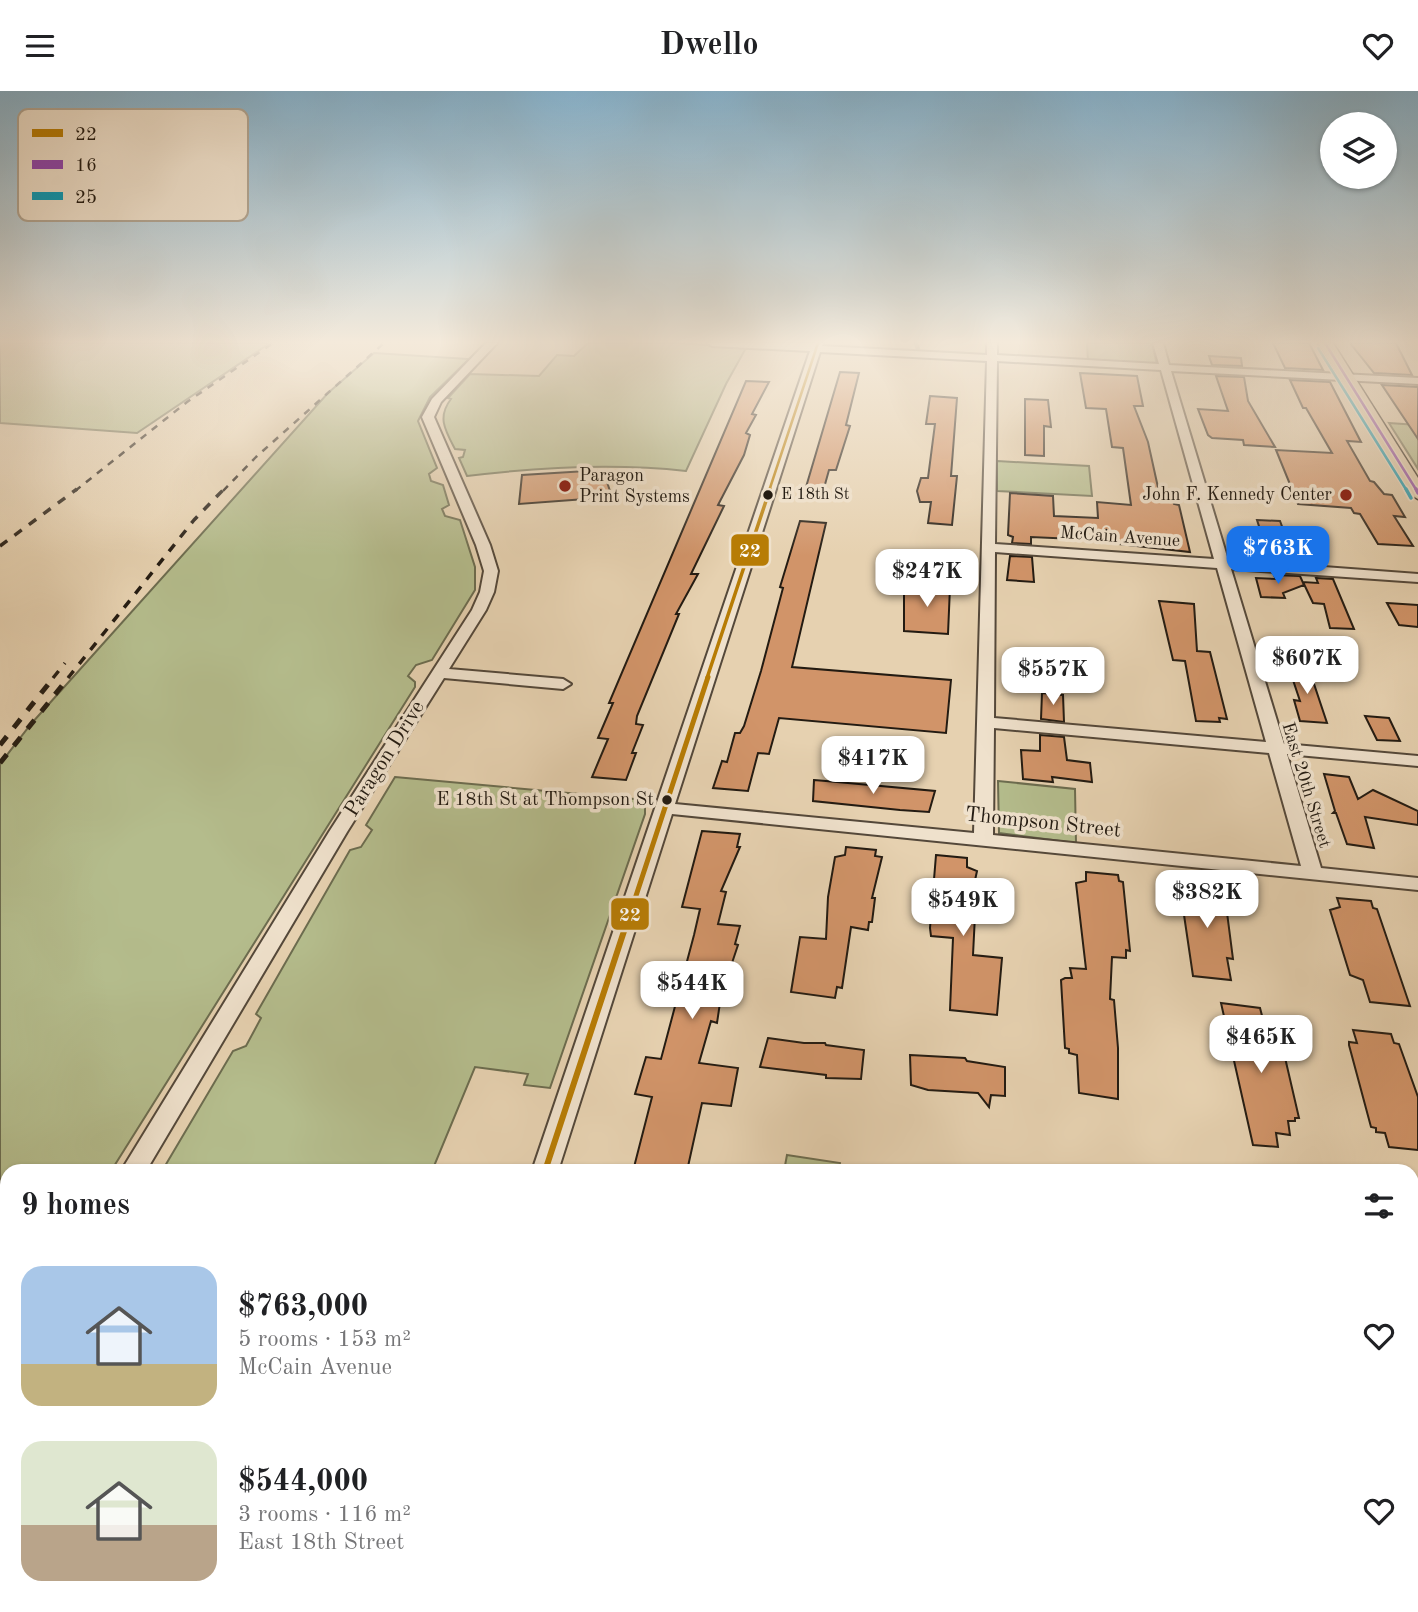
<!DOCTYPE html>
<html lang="en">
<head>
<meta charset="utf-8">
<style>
	body { margin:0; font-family:"Old Standard TT",serif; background:#f6f6f6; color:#202124; height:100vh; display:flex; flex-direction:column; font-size:26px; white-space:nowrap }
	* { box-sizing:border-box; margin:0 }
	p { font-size:23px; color:#757577 }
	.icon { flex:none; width:38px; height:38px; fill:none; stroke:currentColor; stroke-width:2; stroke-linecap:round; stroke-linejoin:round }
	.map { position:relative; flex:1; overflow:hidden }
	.side { position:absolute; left:0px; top:1073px; width:1419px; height:450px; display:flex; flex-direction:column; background:#fff; border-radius:21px 21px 0 0; box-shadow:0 2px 5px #0004 }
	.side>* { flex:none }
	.buttons { position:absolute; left:1320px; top:21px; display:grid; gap:14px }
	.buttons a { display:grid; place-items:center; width:77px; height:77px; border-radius:50%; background:#fff; box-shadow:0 2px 5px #0004; font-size:35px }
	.price { position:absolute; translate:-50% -60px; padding:0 16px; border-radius:14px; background:#fff; color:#222; font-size:23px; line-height:46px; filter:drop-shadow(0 2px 4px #0008) }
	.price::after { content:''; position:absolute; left:50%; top:42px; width:21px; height:16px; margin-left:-10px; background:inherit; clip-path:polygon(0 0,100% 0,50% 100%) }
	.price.on { background:#1a73e8; color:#fff }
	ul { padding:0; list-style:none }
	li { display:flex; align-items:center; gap:21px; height:175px; padding:0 21px }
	li span { display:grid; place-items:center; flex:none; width:196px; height:140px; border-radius:21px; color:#555 }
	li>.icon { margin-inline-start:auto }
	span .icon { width:84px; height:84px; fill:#fffc; stroke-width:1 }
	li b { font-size:30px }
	h2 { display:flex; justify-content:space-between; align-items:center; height:84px; padding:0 21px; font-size:30px }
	header { display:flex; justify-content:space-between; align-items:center; height:91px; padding:0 21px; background:#fff; font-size:32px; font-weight:700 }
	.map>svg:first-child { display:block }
	.green { fill:#b4bc8c; stroke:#6c6c4f; stroke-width:2 }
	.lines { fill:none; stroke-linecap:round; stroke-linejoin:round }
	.stream { stroke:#687970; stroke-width:4.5 }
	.building { fill:#d19469; stroke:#231b12; stroke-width:2 }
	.street-casing { stroke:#54483a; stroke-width:4 }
	.primary-casing { stroke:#231b12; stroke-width:3 }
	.street { fill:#efe1cc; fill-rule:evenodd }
	.primary { fill:#e6d1b0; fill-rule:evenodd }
	.rail-far2 { stroke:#231b12; stroke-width:2.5; stroke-dasharray:7 7; stroke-linecap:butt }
	.rail-far1 { stroke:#231b12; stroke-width:3.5; stroke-dasharray:9 9; stroke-linecap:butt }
	.rail { stroke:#231b12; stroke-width:5; stroke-dasharray:11 11; stroke-linecap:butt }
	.bus-1-far3-casing { stroke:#efe1cc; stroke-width:5 }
	.bus-1-far2-casing { stroke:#efe1cc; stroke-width:7 }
	.bus-1-far1-casing { stroke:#efe1cc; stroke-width:10 }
	.bus-1-casing { stroke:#efe1cc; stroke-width:11 }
	.bus-2-far1-casing { stroke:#efe1cc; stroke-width:5 }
	.bus-2-casing { stroke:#efe1cc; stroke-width:7 }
	.bus-3-far1-casing { stroke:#efe1cc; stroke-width:5 }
	.bus-3-casing { stroke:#efe1cc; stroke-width:7 }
	.bus-1-far3 { stroke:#b77c05; stroke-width:2.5 }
	.bus-1-far2 { stroke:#b77c05; stroke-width:3.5 }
	.bus-1-far1 { stroke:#b77c05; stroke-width:5 }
	.bus-1 { stroke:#b77c05; stroke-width:6 }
	.bus-2-far1 { stroke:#8e44ad; stroke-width:2.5 }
	.bus-2 { stroke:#8e44ad; stroke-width:3.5 }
	.bus-3-far1 { stroke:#049bbb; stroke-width:2.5 }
	.bus-3 { stroke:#049bbb; stroke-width:3.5 }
	.poi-dot { fill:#8f2418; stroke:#efe1cc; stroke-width:2.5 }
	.bus-dot { fill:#231b12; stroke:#efe1cc; stroke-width:2.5 }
	.labels { text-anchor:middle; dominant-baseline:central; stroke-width:7; stroke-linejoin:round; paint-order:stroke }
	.far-bus-label { font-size:16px; fill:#231b12; stroke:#efe1cc; text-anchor:start }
	.far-poi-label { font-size:18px; fill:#231b12; stroke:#efe1cc; text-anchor:start }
	.far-street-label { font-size:18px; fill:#231b12; stroke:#efe1cc }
	.bus-label { font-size:19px; fill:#231b12; stroke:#efe1cc; text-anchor:end }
	.street-label { font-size:21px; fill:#231b12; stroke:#efe1cc }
	.key { fill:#efe1cc; stroke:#b2a694; stroke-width:2 }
	.key-label { font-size:19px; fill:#231b12 }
	.line-badge { stroke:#efe1cc; stroke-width:2.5 }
	.badge-label { font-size:19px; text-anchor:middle; font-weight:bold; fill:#fff }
</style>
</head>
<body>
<header><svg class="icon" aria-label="menu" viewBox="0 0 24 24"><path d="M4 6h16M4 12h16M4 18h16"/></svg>Dwello<svg class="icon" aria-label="heart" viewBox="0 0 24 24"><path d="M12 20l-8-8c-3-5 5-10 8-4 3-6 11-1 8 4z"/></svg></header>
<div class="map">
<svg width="1418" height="1521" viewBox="0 0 1418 1521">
	<rect width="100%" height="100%" fill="#e6d1b0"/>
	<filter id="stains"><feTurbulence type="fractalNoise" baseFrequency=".00286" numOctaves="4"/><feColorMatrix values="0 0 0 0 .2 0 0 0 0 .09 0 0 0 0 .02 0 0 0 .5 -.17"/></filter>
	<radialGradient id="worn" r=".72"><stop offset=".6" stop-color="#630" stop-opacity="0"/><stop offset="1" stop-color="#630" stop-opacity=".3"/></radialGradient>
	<path class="green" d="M0,252h270l-133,90 -137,-10z
		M588,252h90l68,5 -20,36 -40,87c-73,-8 -146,-4 -219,5l-8,-18 4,-1 2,-7 -10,-1c-10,-19 -18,-32 -4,-50l-3,-1 22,-24 69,2 18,-21 17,1z
		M1087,252h65l5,22 -69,-3z
		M374,262l95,6 -39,38 -12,24 19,47 -8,6 2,7 12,4 6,20 -7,4 3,7 15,4 15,47v23l-43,70 -16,5 -8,11 7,6v5l-304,484h-104v163l-7,11v-581l31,-40 297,-331z
		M1389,332l29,2v44z
		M997,370l92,5 3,30 -95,-5z
		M395,686l250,23v14l-95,274 -26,-3 4,-11 -53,-7 -43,104h-270l71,-120 13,-5 15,-28 -5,-4 94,-164 11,-3 11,-17 -6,-5z
		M998,690l77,8 1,54 -77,-10z
		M787,1064l53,8 -1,8h-55z
		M7,1349v167h364l-2,5h-369v-161z"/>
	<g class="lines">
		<path class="stream" d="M916,252l2,6"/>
	</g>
	<path class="building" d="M1273,252h36l14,27 -38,-2z
		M1350,252h46l16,32 -38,-2z
		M1209,265l32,2 1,8 -30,-1z
		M840,281l19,1 -13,52 4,1 -14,44h-7l-5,18 -18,-1z
		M1080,282l57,3 6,30h-9l14,36 11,50 13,1 2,11 5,1 11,47 -115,-13 -44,-2v7l-19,-1 1,-6 -5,-2 2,-42 43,3 1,20 44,2 -1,-16 34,3 -8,-57 -11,-1 -6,-38 -20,-1z
		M1216,285l28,1 4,24 27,46 -31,-2 -1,-5 -31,-2 -4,-3 -10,-26 30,2z
		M1290,289l40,2 31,60 -14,-1 23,40 4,1 10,12 8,1 13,22 -11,-1 19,30 -35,-2 -18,-30 -6,-1 -3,-5 -53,-4 -22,-54 56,3 -26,-45h-3z
		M746,290l23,1 -17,32 4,1 -10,18 4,2 -6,20 -26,50 6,1 -33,68h7l-22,40h3l-42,102 -1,8 7,1 -11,28h4l-10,27 -34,-3 16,-38 -10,-1 15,-35h-4z
		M1382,294l36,2v52z
		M930,305l27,2 -6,78h6l-5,49 -24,-2 3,-21h-11l-3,-11 4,-13h7l7,-54h-9z
		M1025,308l23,1 3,27 -7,-1v30l-19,-1z
		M603,379l9,27 -93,7 3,-29z
		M1257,429l23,1 15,41 -25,-2z
		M800,430l26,2 -34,144 159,13 -5,53 -167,-15 -10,36 -11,-1 -10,38 -35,-3 9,-27 5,1 8,-29h5l4,-7 17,-55 22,-83 -3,-1z
		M1010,465l22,1 2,25 -27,-2z
		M1274,484l26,1 4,9 -21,8 2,5 -24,-1 -5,-19 20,1z
		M1316,487l17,1 21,50 -24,-1 -6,-24 -11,-1 -10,-21 15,1z
		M914,493l36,3 -2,47 -44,-3v-45l8,1z
		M1159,510l35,3 3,47 13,1 17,67 -8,-1 1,4 -24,-1 -11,-60 -12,-1z
		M1387,512l31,2v22l-19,-2z
		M1288,574l20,1 19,57 -27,-2 -6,-21 6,1z
		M1042,602l21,2 1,27 -23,-3z
		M1365,625l24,2 11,23 -23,-1z
		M1040,644l24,2 3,23 23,3 2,19 -40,-5 1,5 -30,-3 -2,-29 19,1z
		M1324,683l25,3 9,22 15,-9 45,21v14l-53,-8 9,31 -27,-4 -11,-31h-3l2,-2z
		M814,689l12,1 109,10 -6,21 -29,-2 -87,-9z
		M702,740l38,3 -3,13h3l-19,44 5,1 -8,32 22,2 -5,18 3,1 -17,51 -4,27 -6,-2 -12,42 39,5 -7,38 -29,-3 -15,68h-54l19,-74 -17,-3 11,-37 15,2 33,-124 6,-26 -18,-2z
		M846,756l30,3 -1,6 7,1 -10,41h3l-3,24h-3l-1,8 -17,-3 -9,61 -5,-1 -2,11 -44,-6 9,-55 26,2 2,-42 7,-40 10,-2z
		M936,764l31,3v9l10,4 -5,23 4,1 -3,60 29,3 -5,57 -47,-5 3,-72 -22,-2 -1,-8z
		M1086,781l32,3 1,6 4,1 7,69 -4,-1v8l-14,-1 -2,42 4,1 4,48v51l-39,-6 -2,-38 -8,-2v-4l-4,-1 -4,-68 4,-2h7l-2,-10 16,1 -10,-86 10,-2z
		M1179,790l33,3 1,10 12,3 8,62 -6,-1 4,22 -38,-4z
		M1337,807l34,3 2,7 4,1 33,97 -40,-4 -7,-22 -13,-5 -20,-65 10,-3z
		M1221,912l39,5 6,23 9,1 1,5 4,-1 19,82h-4v3h-7l2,14 -14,-2 2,14 -25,-2z
		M1353,939l38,4 3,9 5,1 19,53v53l-29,-3 -4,-14 -9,-1v-4l-5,-1 -22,-82v-3l8,1z
		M768,947l36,5h21l1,2 38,5 -3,29 -35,-1v-3l-66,-8z
		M910,964l55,3 2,3 38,6v29l-14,-1 -2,12 -11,-14 -50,-3 -17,-5z"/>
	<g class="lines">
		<defs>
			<path id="street" d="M486,252h11l-56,59 -7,15 56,128 8,26 -4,21 -8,18 -37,59 114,10 8,5 -8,5 -119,-11 -97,154 -201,339h-25l208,-339 143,-222 8,-18 4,-21 -8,-26 -54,-128 10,-18z
				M707,252h116l-1,3 165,9v-12h10v12l162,9 -6,-21h10l6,22 249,13v6l-247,-13 57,189 190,14v8l-187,-13 53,175 134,12v10l-131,-12 34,114 97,10v12l-746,-76 -114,357h-26l278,-820 -98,-5zM820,261l167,9 -13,472 -299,-29zM997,270l164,9 53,189 -219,-15zM995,461l222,16 49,174 -272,-24zM994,637l275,25 32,113 -308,-31z
				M7,1272v35l-7,2v-35z
				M386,1516h34l-2,5h-34z"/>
			<path id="primary" d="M1318,252h15l85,135v21l-10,-6z"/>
		</defs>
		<use href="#street" class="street-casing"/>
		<use href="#primary" class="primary-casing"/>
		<use href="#street" class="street"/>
		<use href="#primary" class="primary"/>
		<path class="rail-far2" d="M75,400l112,-89 86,-59
			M223,400l33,-34 128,-114"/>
		<path class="rail-far1" d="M0,455l77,-57
			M53,587l12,-15
			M68,587l126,-158 30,-31"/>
		<path class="rail" d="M0,654l54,-68
			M0,672l69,-86"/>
		<defs>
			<path id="bus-1-far3" d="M769,400l49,-148"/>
			<path id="bus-1-far2" d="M707,587l63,-189"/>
			<path id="bus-1-far1" d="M629,826l79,-240"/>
			<path id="bus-1" d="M545,1080l84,-255"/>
			<path id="bus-2-far1" d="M1325,252l92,148"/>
			<path id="bus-2" d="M1416,398l2,4"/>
			<path id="bus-3-far1" d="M1318,257l89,143"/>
			<path id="bus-3" d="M1406,398l5,9"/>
		</defs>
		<use href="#bus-1-far3" class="bus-1-far3-casing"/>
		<use href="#bus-1-far2" class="bus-1-far2-casing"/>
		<use href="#bus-1-far1" class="bus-1-far1-casing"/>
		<use href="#bus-1" class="bus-1-casing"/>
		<use href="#bus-2-far1" class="bus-2-far1-casing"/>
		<use href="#bus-2" class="bus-2-casing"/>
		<use href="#bus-3-far1" class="bus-3-far1-casing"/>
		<use href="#bus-3" class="bus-3-casing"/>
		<use href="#bus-1-far3" class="bus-1-far3"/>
		<use href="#bus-1-far2" class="bus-1-far2"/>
		<use href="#bus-1-far1" class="bus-1-far1"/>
		<use href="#bus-1" class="bus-1"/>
		<use href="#bus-2-far1" class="bus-2-far1"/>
		<use href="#bus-2" class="bus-2"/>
		<use href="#bus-3-far1" class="bus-3-far1"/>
		<use href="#bus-3" class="bus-3"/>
	</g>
	<linearGradient id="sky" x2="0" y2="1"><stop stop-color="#87b5d1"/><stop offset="0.54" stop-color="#f4eadb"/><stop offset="1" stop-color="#f4eadb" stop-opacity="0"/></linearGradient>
	<rect width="1418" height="465" fill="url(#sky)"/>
	<g class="poi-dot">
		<circle cx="565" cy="395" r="7"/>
		<circle cx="1346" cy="404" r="7"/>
	</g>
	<g class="bus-dot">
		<circle cx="768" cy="404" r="6"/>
		<circle cx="667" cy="709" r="6"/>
	</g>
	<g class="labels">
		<g class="far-bus-label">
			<text x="781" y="404">E 18th St</text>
		</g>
		<g class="far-poi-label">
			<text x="579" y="385">Paragon<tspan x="579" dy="21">Print Systems</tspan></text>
			<text x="1332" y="404" text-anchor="end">John F. Kennedy Center</text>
		</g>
		<g class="far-street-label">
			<text transform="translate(1120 446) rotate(4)">McCain Avenue</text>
			<text transform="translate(1306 694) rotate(73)">East 20th Street</text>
		</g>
		<g class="bus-label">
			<text x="654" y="709">E 18th St at Thompson St</text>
		</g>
		<g class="street-label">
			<text transform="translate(385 668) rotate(-58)">Paragon Drive</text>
			<text transform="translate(1043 732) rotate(6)">Thompson Street</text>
		</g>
	</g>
	<rect x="18" y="18" width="230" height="112" rx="10" class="key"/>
	<rect x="32" y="38" width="31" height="8" fill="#b77c05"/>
	<rect x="32" y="69" width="31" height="9" fill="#8e44ad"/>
	<rect x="32" y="101" width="31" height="8" fill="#049bbb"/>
	<g class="key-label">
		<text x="75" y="49">22</text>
		<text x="75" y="80">16</text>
		<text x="75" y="112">25</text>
	</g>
	<g class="line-badge">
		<rect x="730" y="442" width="40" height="34" rx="7" fill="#b77c05"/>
		<rect x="610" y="806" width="40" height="34" rx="7" fill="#b77c05"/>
	</g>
	<g class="badge-label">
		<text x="750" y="466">22</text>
		<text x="630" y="830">22</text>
	</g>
	<rect width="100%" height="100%" filter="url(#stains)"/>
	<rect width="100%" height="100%" fill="url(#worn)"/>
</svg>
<div class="buttons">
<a><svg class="icon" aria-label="layers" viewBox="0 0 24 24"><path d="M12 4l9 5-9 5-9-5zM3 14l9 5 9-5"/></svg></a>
</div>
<b class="price on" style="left:1278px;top:495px">$763K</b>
<b class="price" style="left:927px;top:518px">$247K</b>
<b class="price" style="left:1307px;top:605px">$607K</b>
<b class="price" style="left:1053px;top:616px">$557K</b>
<b class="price" style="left:873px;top:705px">$417K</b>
<b class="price" style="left:1207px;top:839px">$382K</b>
<b class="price" style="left:963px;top:847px">$549K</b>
<b class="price" style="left:692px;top:930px">$544K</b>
<b class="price" style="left:1261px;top:984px">$465K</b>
<section class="side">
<h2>9 homes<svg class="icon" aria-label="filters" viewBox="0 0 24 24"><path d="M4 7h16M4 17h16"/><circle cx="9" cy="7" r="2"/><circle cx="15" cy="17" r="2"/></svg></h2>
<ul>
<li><span style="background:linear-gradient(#a9c7e8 70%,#c2b280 0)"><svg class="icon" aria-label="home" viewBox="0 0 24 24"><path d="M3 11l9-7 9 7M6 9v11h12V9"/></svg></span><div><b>$763,000</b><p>5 rooms · 153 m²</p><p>McCain Avenue</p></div><svg class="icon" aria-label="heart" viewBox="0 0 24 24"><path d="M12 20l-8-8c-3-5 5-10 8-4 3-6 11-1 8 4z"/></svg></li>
<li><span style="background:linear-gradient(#dfe7d0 60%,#b9a48a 0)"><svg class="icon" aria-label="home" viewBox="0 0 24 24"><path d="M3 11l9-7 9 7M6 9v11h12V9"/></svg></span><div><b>$544,000</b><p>3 rooms · 116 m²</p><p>East 18th Street</p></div><svg class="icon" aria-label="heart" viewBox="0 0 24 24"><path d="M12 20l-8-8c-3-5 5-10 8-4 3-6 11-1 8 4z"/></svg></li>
</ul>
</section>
</div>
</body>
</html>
